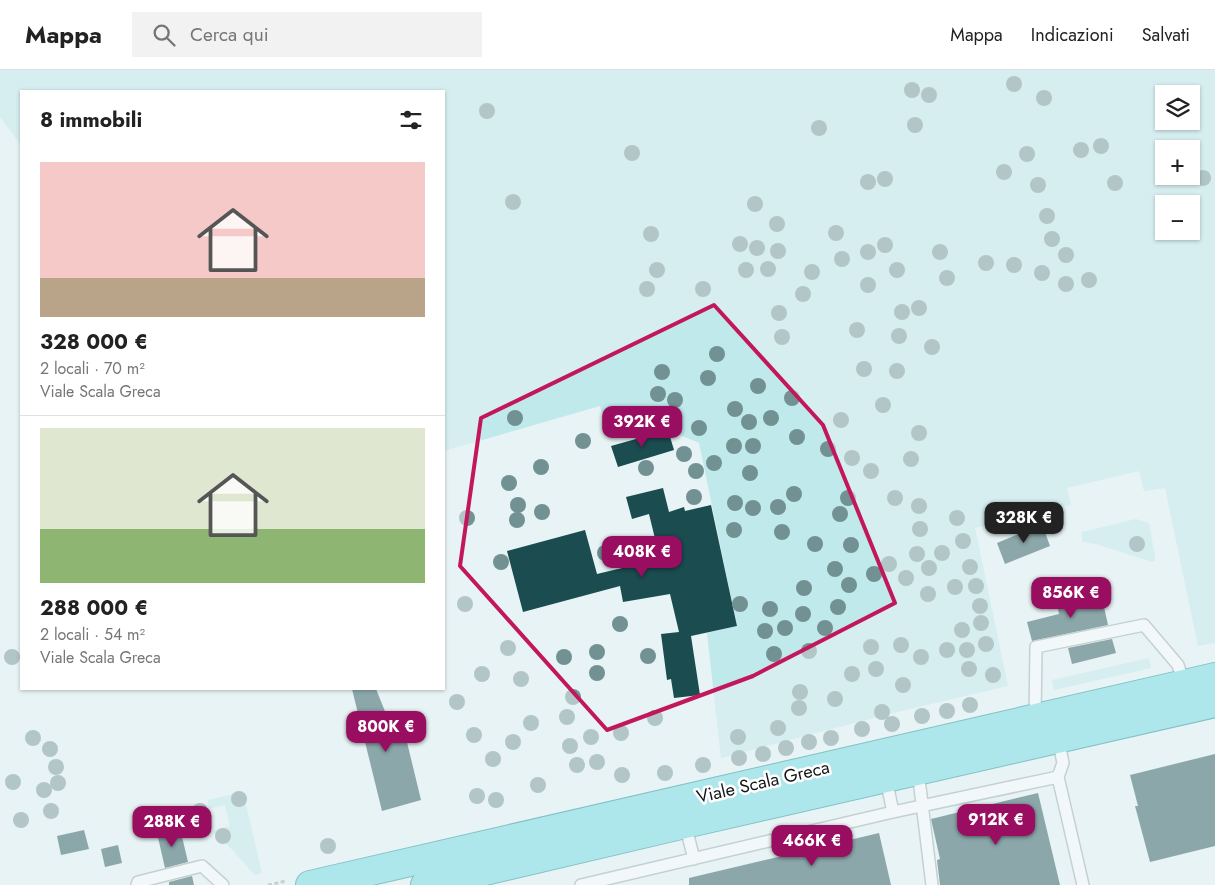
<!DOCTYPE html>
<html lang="it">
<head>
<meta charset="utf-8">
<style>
	body { margin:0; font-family:Jost,sans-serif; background:#f2f2f2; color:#222; height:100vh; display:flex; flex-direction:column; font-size:19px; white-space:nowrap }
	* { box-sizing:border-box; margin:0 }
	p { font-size:16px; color:#767676 }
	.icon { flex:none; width:28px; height:28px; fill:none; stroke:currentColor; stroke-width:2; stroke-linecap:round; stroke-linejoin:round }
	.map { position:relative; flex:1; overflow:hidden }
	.panel { position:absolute; left:20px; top:20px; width:425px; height:600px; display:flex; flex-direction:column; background:#fff; border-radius:0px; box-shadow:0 1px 4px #0004 }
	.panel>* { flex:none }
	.controls { position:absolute; left:1155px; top:15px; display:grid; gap:10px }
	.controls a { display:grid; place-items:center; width:45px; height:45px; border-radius:0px; background:#fff; box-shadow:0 1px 4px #0004; font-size:25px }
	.price { position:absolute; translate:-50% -42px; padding:0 11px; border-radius:10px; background:#990e60; color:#fff; font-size:16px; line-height:32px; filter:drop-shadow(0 1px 2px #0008) }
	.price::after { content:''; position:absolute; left:50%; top:30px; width:15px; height:11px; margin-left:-8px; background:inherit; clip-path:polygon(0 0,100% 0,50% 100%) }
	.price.active { background:#222; color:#fff }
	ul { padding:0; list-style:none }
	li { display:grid; align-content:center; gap:10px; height:265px; padding:0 20px }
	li+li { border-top:1px solid #e0e0e0 }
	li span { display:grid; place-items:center; height:155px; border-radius:0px; color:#555 }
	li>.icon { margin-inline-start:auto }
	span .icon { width:90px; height:90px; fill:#fffc; stroke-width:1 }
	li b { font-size:21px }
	h2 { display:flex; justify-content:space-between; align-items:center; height:60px; padding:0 20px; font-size:21px }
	header { display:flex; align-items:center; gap:30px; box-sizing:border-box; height:70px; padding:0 25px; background:#fff; border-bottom:1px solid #e0e0e0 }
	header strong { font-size:24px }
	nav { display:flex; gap:28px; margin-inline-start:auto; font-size:18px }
	.search { width:350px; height:45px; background:#f2f2f2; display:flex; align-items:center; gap:12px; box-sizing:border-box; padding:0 18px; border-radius:0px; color:#767676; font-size:19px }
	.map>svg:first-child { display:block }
	.green { fill:#c0e9ec; fill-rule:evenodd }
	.building { fill:#1b4c50 }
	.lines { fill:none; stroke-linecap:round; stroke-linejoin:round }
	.lane-casing { stroke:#9ca7a8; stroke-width:14 }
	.primary-casing { stroke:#07858c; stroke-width:30 }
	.path { stroke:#9ea7a7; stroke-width:3; stroke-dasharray:4 2.5; stroke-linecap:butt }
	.lane { stroke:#fff; stroke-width:11 }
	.primary { stroke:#66d9e0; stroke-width:28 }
	.tree { fill:#729193 }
	.marked { fill:none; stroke:#c2185b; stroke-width:4; stroke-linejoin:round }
	.labels { text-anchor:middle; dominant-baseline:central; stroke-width:5; stroke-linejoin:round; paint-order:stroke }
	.street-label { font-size:18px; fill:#131717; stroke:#fff }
</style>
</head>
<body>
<header>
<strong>Mappa</strong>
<div class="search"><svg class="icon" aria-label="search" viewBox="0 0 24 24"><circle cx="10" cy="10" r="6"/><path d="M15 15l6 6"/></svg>Cerca qui</div>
<nav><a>Mappa</a><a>Indicazioni</a><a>Salvati</a></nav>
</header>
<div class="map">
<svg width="1215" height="815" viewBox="0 0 1215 815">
	<rect width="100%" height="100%" fill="#e7f3f4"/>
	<path class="green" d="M0,0h1215v573l-17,3 -33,-158 -21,3 -5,-20 -72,17 4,17 -96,23 33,158 -119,28 -168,44 -14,-125 30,-7 -38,-183 -31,-13 -29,8 -3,-8 -27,9 -9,-33 -156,45v-360h-423v54l-21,-28zM1164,24h27v27h-27zM1164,79h27v27h-27zM1164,134h27v27h-27z
		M1136,449l13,4 6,34v3l-3,2 -56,-18 -14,-2v-10z
		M1085,512l11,1 5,13 -12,3 -3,-7 -18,5 2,7 -22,5 -2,-7c6,-16 24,-16 39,-20z
		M1149,588l2,10 -97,22 -2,-10z
		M243,722l19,81 -7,2 -30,-33 -13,-11 18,-5 -5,-21 -16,4 -1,-9z"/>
	<path class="building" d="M668,360l6,20 -56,17 -7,-21z
		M663,418l6,24 15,-5 1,4 26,-6 26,121 -46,10 9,59 -26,3 -3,-19 -4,1 -6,-46 18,-2 -9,-38 -47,8 -3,-16 -97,26 -16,-61 78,-21 12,44 63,-15 -11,-45 -17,5 -6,-22z
		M1042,454l8,22 -45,18 -8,-21z
		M1087,522l2,9 13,-3 6,27 -76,16 -5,-19 32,-8 -1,-5 13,-3 -3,-9z
		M1112,569l4,14 -44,11 -4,-16z
		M352,619h24l21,52 9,-3 15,62 -39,11z
		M1215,684v92l-65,16 -15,-56h3l-8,-31z
		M1038,723l22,92h-120l-3,-25 3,-1 -9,-40z
		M180,758l8,34 -23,6 -8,-35z
		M84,760l5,19 -28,6 -4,-19z
		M879,763l12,52h-202v-7z
		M118,775l4,18 -17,4 -4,-18z
		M192,806l2,9h-25v-3z"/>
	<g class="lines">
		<defs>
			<path id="lane" d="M1035,648l1,-71 108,-22 34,40 6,19
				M1058,668l5,25 -5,14 25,108
				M918,701l14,114
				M886,709l7,33
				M685,754l9,35
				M137,815l1,-3 64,-16 21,19
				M581,815l312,-73 165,-35"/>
			<path id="primary" d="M310,815l905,-208
				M425,815l260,-61 530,-121"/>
		</defs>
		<use href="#lane" class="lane-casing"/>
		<use href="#primary" class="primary-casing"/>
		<path class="path" d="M268,815l18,-4"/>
		<use href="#lane" class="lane"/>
		<use href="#primary" class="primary"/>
	</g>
	<g class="tree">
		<circle cx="1014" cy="14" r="8"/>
		<circle cx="912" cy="20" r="8"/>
		<circle cx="929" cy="25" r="8"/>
		<circle cx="1044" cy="28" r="8"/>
		<circle cx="487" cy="41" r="8"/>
		<circle cx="915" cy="55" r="8"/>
		<circle cx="819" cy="58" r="8"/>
		<circle cx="1101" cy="76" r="8"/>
		<circle cx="1081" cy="80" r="8"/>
		<circle cx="632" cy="83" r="8"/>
		<circle cx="1027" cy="84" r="8"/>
		<circle cx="1004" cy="102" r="8"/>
		<circle cx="1203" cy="108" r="8"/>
		<circle cx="885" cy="109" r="8"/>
		<circle cx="868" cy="112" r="8"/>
		<circle cx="1115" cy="113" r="8"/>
		<circle cx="1038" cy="115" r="8"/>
		<circle cx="513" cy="132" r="8"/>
		<circle cx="755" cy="134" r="8"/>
		<circle cx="1047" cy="146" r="8"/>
		<circle cx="777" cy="154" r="8"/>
		<circle cx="836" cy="163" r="8"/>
		<circle cx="651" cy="164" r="8"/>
		<circle cx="1052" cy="169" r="8"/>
		<circle cx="740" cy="174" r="8"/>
		<circle cx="885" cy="175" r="8"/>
		<circle cx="757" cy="178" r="8"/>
		<circle cx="778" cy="181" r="8"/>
		<circle cx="868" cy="182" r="8"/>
		<circle cx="940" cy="182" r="8"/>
		<circle cx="1066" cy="185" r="8"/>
		<circle cx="842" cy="189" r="8"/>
		<circle cx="986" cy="193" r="8"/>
		<circle cx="1014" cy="195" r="8"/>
		<circle cx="768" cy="199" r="8"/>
		<circle cx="657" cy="200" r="8"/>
		<circle cx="746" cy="200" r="8"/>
		<circle cx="897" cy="200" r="8"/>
		<circle cx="812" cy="202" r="8"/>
		<circle cx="1042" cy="203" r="8"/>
		<circle cx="947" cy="208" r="8"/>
		<circle cx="1089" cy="210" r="8"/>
		<circle cx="1066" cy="214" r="8"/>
		<circle cx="868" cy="215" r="8"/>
		<circle cx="647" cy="219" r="8"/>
		<circle cx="703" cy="219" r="8"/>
		<circle cx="803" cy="224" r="8"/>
		<circle cx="919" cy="238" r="8"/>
		<circle cx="902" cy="242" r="8"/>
		<circle cx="779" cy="243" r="8"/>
		<circle cx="857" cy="260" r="8"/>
		<circle cx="899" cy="266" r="8"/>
		<circle cx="782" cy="267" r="8"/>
		<circle cx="932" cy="277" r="8"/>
		<circle cx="717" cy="284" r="8"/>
		<circle cx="864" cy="299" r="8"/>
		<circle cx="897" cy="301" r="8"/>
		<circle cx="662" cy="302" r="8"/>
		<circle cx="708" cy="308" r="8"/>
		<circle cx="758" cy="316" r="8"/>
		<circle cx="658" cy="324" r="8"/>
		<circle cx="792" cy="328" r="8"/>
		<circle cx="675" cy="330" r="8"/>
		<circle cx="883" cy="335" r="8"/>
		<circle cx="735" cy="339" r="8"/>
		<circle cx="654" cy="344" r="8"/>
		<circle cx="515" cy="348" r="8"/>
		<circle cx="771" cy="348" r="8"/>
		<circle cx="841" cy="350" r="8"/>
		<circle cx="749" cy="352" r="8"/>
		<circle cx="699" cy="358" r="8"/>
		<circle cx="919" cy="363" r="8"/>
		<circle cx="797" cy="367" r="8"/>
		<circle cx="583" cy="371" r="8"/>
		<circle cx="734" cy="376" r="8"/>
		<circle cx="753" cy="376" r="8"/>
		<circle cx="828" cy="379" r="8"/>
		<circle cx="684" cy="384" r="8"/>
		<circle cx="852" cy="388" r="8"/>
		<circle cx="911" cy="389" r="8"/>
		<circle cx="714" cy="393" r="8"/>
		<circle cx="541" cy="397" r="8"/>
		<circle cx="646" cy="398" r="8"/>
		<circle cx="696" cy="401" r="8"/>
		<circle cx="871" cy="401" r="8"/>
		<circle cx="750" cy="403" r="8"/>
		<circle cx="509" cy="413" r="8"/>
		<circle cx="794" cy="424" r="8"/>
		<circle cx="694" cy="427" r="8"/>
		<circle cx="848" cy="428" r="8"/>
		<circle cx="895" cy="428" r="8"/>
		<circle cx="735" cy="433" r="8"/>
		<circle cx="518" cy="435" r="8"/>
		<circle cx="919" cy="436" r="8"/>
		<circle cx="778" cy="437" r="8"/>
		<circle cx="753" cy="438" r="8"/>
		<circle cx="542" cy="442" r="8"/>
		<circle cx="840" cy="444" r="8"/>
		<circle cx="467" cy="448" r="8"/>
		<circle cx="957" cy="448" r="8"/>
		<circle cx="517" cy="450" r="8"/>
		<circle cx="920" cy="459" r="8"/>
		<circle cx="734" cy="460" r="8"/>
		<circle cx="782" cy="462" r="8"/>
		<circle cx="963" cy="471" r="8"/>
		<circle cx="815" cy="474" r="8"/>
		<circle cx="1137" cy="474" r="8"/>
		<circle cx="851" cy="475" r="8"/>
		<circle cx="605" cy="483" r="8"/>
		<circle cx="942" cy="483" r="8"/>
		<circle cx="917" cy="484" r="8"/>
		<circle cx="501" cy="492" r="8"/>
		<circle cx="889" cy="494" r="8"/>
		<circle cx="970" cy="497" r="8"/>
		<circle cx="929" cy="498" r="8"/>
		<circle cx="835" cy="499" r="8"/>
		<circle cx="874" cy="504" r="8"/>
		<circle cx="906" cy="508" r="8"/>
		<circle cx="849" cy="515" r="8"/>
		<circle cx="976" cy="516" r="8"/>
		<circle cx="955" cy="517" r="8"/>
		<circle cx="804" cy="518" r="8"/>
		<circle cx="928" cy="524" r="8"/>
		<circle cx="1052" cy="529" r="8"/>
		<circle cx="465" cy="534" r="8"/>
		<circle cx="740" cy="534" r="8"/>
		<circle cx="980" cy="536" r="8"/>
		<circle cx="838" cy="537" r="8"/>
		<circle cx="770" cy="539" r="8"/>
		<circle cx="803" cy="544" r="8"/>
		<circle cx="981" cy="553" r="8"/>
		<circle cx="620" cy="554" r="8"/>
		<circle cx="785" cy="558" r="8"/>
		<circle cx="825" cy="558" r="8"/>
		<circle cx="962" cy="560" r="8"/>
		<circle cx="765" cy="561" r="8"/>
		<circle cx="986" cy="574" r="8"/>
		<circle cx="901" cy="575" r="8"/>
		<circle cx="871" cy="577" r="8"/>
		<circle cx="508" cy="578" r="8"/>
		<circle cx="947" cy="580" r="8"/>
		<circle cx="967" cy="580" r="8"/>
		<circle cx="809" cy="581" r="8"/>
		<circle cx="597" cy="582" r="8"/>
		<circle cx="774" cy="584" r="8"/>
		<circle cx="648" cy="586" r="8"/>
		<circle cx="12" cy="587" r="8"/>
		<circle cx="564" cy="587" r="8"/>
		<circle cx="921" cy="587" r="8"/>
		<circle cx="876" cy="599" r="8"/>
		<circle cx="969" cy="599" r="8"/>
		<circle cx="597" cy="603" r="8"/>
		<circle cx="482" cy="604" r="8"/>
		<circle cx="852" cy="604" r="8"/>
		<circle cx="993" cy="605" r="8"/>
		<circle cx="521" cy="609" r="8"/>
		<circle cx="903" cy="615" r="8"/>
		<circle cx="800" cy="622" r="8"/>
		<circle cx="573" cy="627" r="8"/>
		<circle cx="835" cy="629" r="8"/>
		<circle cx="457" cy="632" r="8"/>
		<circle cx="970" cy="635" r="8"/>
		<circle cx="799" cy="638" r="8"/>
		<circle cx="947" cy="641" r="8"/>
		<circle cx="882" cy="642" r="8"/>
		<circle cx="922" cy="646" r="8"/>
		<circle cx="567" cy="647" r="8"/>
		<circle cx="655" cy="648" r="8"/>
		<circle cx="531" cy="653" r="8"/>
		<circle cx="892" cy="654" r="8"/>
		<circle cx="778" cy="658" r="8"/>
		<circle cx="862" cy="659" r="8"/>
		<circle cx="621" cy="663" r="8"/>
		<circle cx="474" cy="665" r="8"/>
		<circle cx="591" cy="667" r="8"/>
		<circle cx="738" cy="667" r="8"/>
		<circle cx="33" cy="668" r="8"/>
		<circle cx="831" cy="668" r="8"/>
		<circle cx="513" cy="672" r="8"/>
		<circle cx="809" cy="672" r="8"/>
		<circle cx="570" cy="676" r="8"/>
		<circle cx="786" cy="678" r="8"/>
		<circle cx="50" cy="679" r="8"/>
		<circle cx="763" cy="684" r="8"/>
		<circle cx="739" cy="688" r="8"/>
		<circle cx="493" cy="689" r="8"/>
		<circle cx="597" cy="692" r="8"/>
		<circle cx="577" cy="695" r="8"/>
		<circle cx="703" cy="695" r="8"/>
		<circle cx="56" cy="697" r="8"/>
		<circle cx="665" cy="703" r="8"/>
		<circle cx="622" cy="705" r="8"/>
		<circle cx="13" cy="712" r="8"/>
		<circle cx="58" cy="713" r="8"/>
		<circle cx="538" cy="715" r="8"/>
		<circle cx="44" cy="720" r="8"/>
		<circle cx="477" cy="726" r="8"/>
		<circle cx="239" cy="729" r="8"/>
		<circle cx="496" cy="730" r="8"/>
		<circle cx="51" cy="741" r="8"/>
		<circle cx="200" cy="741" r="8"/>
		<circle cx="21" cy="750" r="8"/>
		<circle cx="223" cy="766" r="8"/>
		<circle cx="328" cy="776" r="8"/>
	</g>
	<path d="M0 0H1215V815H0ZM714,235l109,120 72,178 -142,73 -146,54 -147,-164 21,-148z" fill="#e7f3f4" fill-opacity=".55" fill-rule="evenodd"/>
	<path class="marked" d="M714,235l109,120 72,178 -142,73 -146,54 -147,-164 21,-148z"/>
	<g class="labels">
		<g class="street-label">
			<text transform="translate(763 712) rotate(-13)">Viale Scala Greca</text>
		</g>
	</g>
</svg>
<div class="controls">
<a><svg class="icon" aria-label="layers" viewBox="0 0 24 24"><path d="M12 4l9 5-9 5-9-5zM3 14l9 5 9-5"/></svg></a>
<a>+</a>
<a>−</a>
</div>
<b class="price" style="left:642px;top:378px">392K €</b>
<b class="price active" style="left:1024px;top:474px">328K €</b>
<b class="price" style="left:642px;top:508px">408K €</b>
<b class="price" style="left:1071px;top:549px">856K €</b>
<b class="price" style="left:386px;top:683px">800K €</b>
<b class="price" style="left:996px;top:776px">912K €</b>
<b class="price" style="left:172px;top:778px">288K €</b>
<b class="price" style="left:812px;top:797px">466K €</b>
<section class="panel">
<h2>8 immobili<svg class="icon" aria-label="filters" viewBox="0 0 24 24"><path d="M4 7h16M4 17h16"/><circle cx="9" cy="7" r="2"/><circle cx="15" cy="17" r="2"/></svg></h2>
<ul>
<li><span style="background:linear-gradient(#f6c9c9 75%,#b9a48a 0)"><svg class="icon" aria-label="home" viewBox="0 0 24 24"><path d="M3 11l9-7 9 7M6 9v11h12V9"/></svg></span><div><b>328 000 €</b><p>2 locali · 70 m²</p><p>Viale Scala Greca</p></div></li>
<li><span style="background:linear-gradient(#dfe7d0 65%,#8fb573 0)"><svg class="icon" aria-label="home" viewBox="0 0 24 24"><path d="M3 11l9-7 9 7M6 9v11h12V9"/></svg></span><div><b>288 000 €</b><p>2 locali · 54 m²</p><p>Viale Scala Greca</p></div></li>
</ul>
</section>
</div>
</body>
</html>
